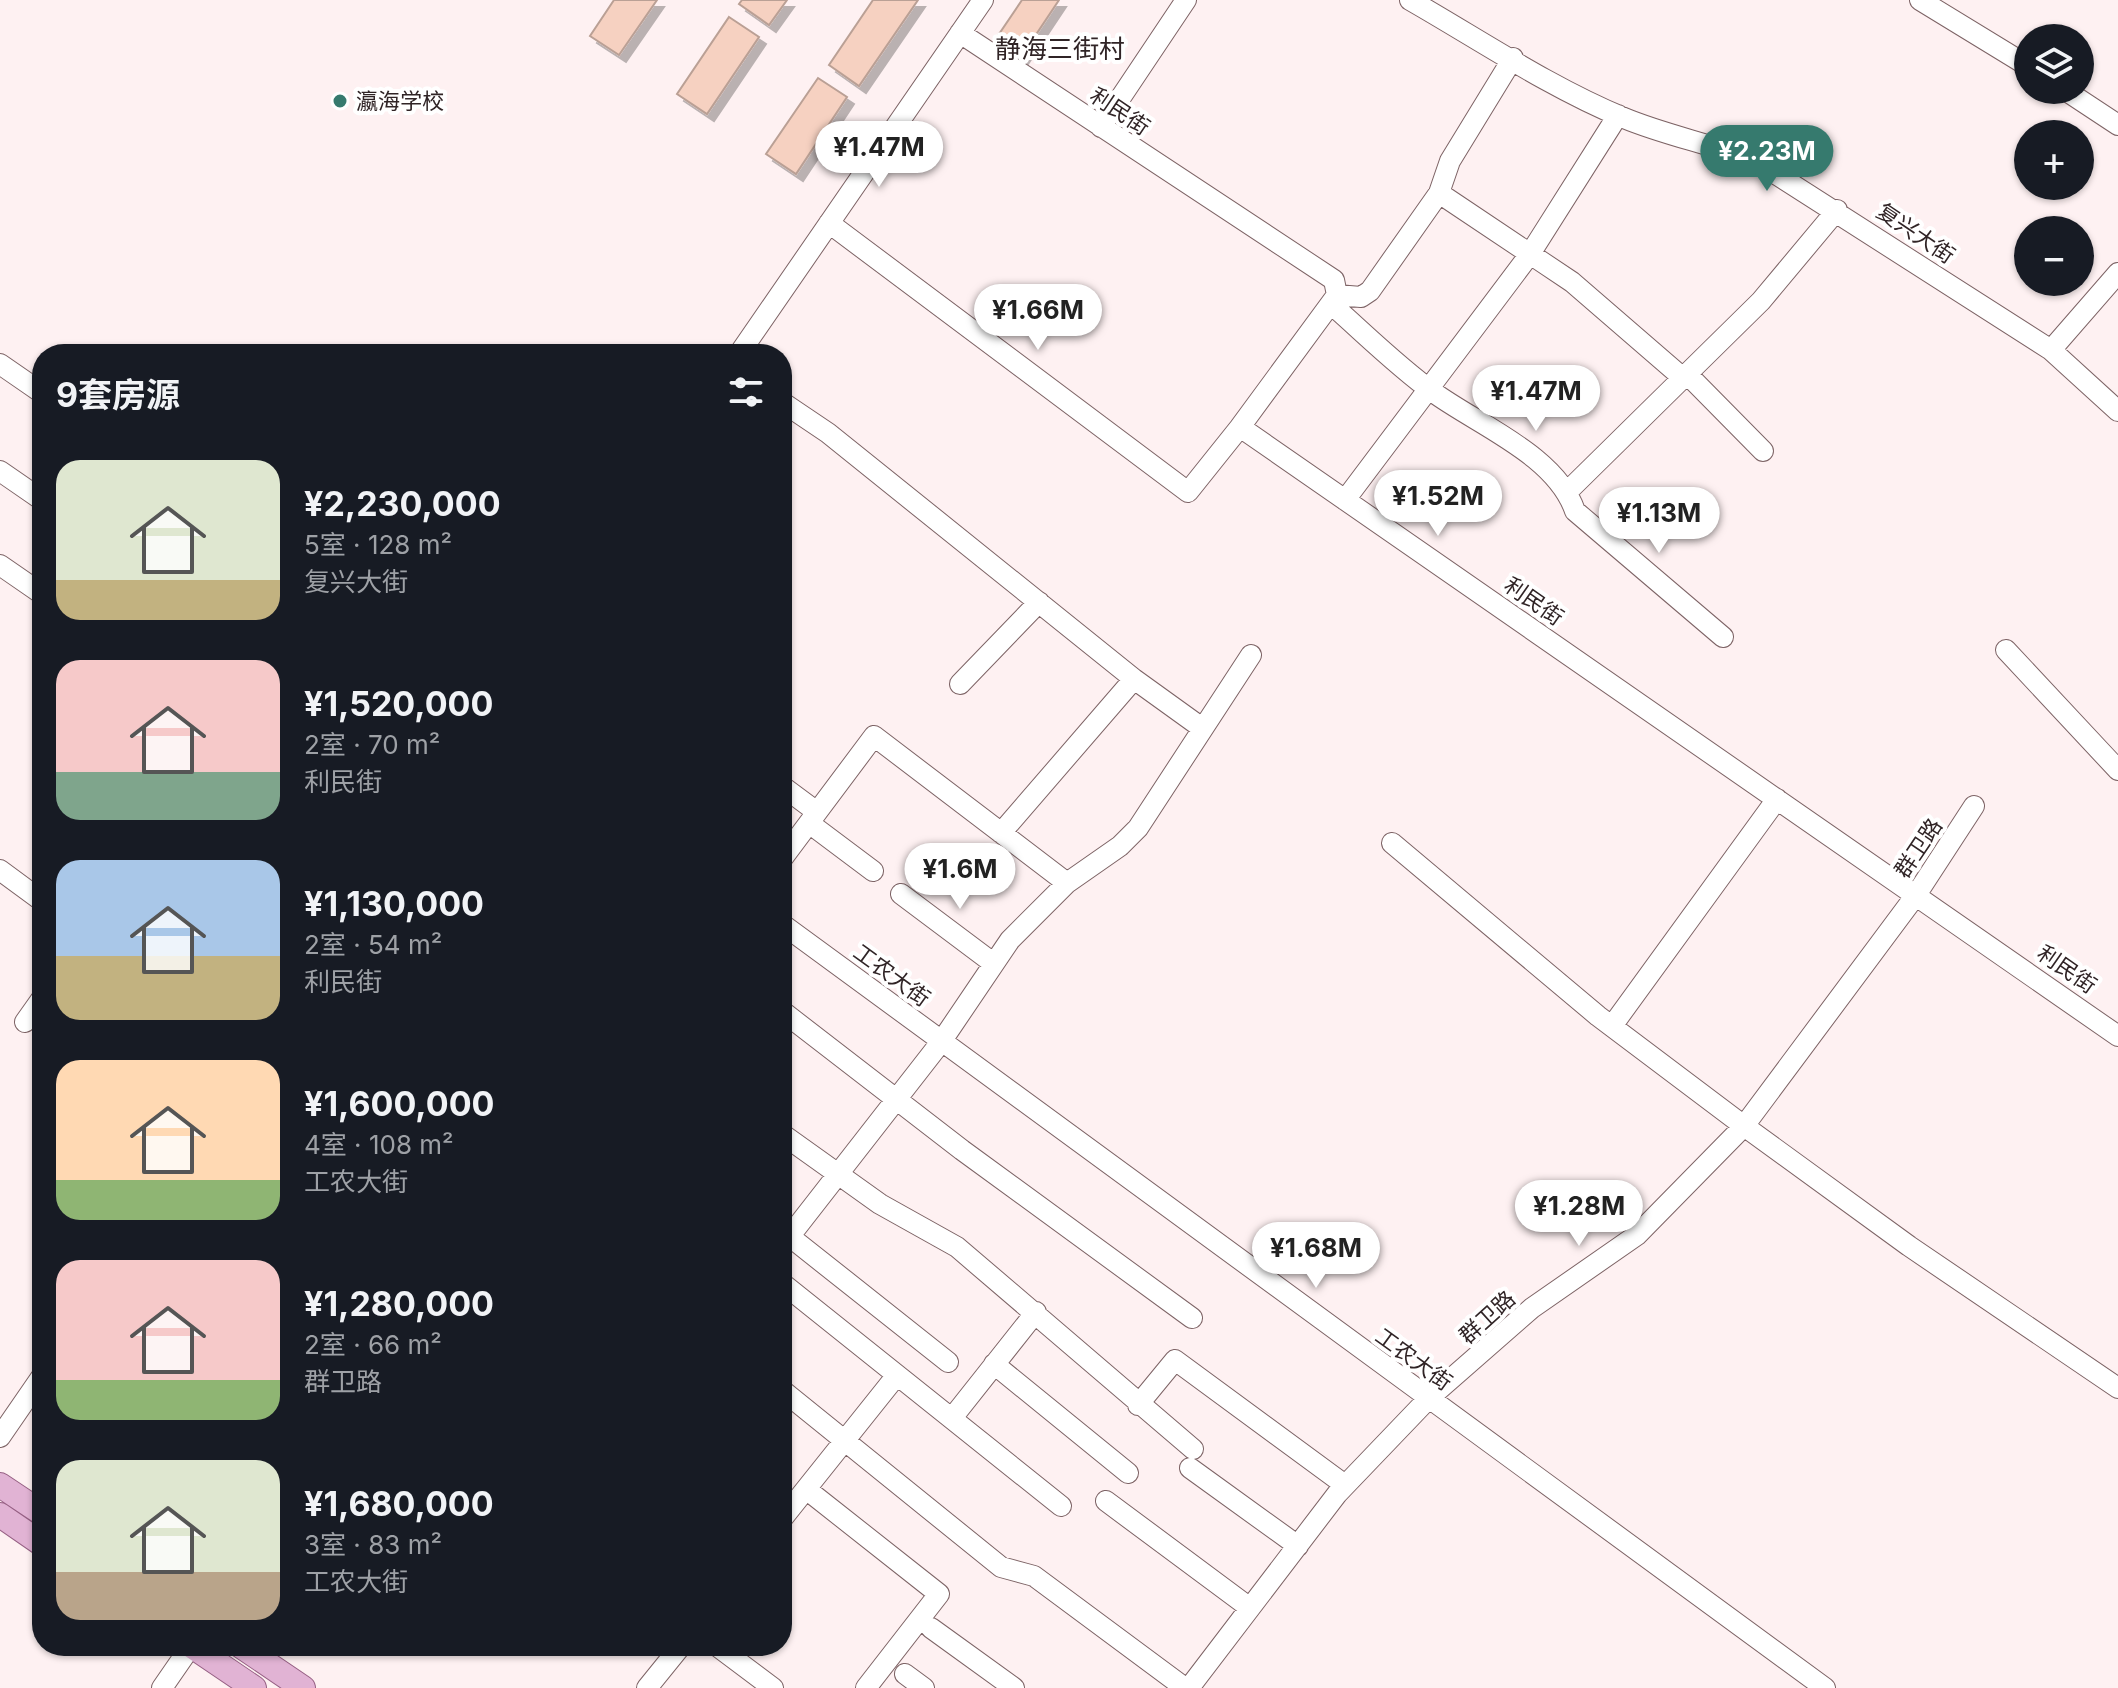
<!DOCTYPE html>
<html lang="zh">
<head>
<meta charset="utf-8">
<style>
	body { margin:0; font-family:Inter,"Noto Sans SC",sans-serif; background:#20242c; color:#f1f3f6; height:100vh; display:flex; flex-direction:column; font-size:30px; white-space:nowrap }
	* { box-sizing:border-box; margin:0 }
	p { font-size:26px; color:#9ea1a6 }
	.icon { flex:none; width:44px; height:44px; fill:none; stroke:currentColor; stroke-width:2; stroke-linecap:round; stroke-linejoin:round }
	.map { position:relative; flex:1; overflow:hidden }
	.details { position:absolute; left:32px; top:344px; width:760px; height:1312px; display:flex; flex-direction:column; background:#171b24; border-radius:32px; box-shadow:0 2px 6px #0004 }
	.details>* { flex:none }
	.controls { position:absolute; left:2014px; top:24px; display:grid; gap:16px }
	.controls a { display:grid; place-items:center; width:80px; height:80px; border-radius:50%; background:#171b24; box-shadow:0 2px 6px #0004; font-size:40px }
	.price { position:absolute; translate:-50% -68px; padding:0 18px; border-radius:28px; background:#fff; color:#222; font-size:26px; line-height:52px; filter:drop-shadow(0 2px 4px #0008) }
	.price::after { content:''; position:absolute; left:50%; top:48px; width:24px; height:18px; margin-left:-12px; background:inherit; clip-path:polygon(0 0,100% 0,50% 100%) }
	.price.current { background:#367a6e; color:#fff }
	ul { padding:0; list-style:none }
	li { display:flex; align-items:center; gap:24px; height:200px; padding:0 24px }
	li span { display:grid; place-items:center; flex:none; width:224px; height:160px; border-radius:24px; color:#555 }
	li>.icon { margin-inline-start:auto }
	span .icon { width:96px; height:96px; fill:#fffc; stroke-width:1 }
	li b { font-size:34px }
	h2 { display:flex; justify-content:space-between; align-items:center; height:96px; padding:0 24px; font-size:34px }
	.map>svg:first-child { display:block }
	.building { fill:#f6d1c1; stroke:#baa095; stroke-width:2; filter:url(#shadow) }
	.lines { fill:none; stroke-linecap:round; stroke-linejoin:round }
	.minor-casing { stroke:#7d6365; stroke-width:22 }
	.major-casing { stroke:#966084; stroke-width:26 }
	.minor { stroke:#fff; stroke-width:20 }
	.major { stroke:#e1b3d4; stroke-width:24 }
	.poi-dot { fill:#367a6e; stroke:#fff; stroke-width:3 }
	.labels { text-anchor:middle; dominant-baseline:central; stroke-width:8; stroke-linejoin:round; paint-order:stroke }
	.poi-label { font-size:22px; fill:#302426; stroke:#fff; text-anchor:start }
	.street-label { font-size:22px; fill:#302426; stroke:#fff }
	.quarter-label { font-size:26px; fill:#302426; stroke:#fff }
</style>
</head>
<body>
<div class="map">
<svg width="2118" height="1688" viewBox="0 0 2118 1688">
	<defs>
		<filter id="shadow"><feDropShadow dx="7" dy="7" stdDeviation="0" flood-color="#0004"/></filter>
	</defs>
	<rect width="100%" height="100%" fill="#fef1f2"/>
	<path class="building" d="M614,0h43l-38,55 -29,-19z
		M742,0h45l-18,25 -30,-21z
		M873,0h45l-59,86 -30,-21z
		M1022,0h37l-38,57 -26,-17z
		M729,17l30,20 -52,77 -30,-20z
		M818,78l29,19 -51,77 -30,-20z"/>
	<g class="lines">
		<defs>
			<path id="minor" d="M1410,0c70,40 139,87 214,118 43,18 89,26 133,44l294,188 67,61
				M1920,0l108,66
				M960,33l374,247 3,15 -97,132 878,609
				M2065,90l53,35
				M1101,127l85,-127
				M1439,193l133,89 111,96
				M829,223l359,269 52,-65
				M1337,295l24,2 9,-6 69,-98 11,-32 63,-103
				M1331,304c33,29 66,62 102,88 45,33 123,63 142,119l148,126
				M2051,350l67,-77
				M739,354l244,-354
				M0,364l42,29
				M1687,374l76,77
				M782,402l46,31 306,246 68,49
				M0,471l42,29
				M1568,491l193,-190 76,-91
				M1345,500l185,-246 88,-139
				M0,565l42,29
				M2006,650l112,120
				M960,684l79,-82
				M782,786l35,26
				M809,823l64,48
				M1001,833l133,-154
				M1392,843l206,173 146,110 165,120 209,142
				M782,859l92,-123 193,147
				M0,870l42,31
				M901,894l92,69
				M782,924l1043,764
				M782,1011l180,139 230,168
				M25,1022l17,-24
				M1612,1026l165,-227
				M782,1134l98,70 77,43 236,202
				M789,1236l159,126
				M782,1246l159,-204 69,-102 57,-57 53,-37 18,-18 113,-173
				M782,1283l279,223
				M994,1364l134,109
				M782,1390l219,177 33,9 151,112
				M1138,1405l37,-45 170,125
				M952,1418l84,-106
				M0,1437l42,-61
				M1190,1468l108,78
				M806,1489l133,105 -73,94
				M1106,1501l144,107
				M782,1519l115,-144
				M931,1628l83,60
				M717,1646l56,42
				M905,1674l19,14
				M162,1688l29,-42
				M647,1688l34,-42
				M1189,1688l148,-194 91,-95 104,-91 105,-73 107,-109 172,-231 58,-89"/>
			<path id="major" d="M0,1485l42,28
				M0,1515l42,29
				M192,1646l62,42
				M241,1646l62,42"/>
		</defs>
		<use href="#minor" class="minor-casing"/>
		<use href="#major" class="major-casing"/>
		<use href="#minor" class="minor"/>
		<use href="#major" class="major"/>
	</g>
	<circle class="poi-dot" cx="340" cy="101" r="8"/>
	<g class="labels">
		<g class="poi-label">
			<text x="356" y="101">瀛海学校</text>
		</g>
		<g class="street-label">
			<text transform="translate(1120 111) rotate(34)">利民街</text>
			<text transform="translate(1916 233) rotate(34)">复兴大街</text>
			<text transform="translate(1534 601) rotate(35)">利民街</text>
			<text transform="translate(1918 848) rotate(-56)">群卫路</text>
			<text transform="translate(2067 969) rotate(35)">利民街</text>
			<text transform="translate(892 975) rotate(36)">工农大街</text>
			<text transform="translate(1487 1317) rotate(-42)">群卫路</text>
			<text transform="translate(1414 1359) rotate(36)">工农大街</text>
		</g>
		<g class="quarter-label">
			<text x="1060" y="48">静海三街村</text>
		</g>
	</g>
</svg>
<div class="controls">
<a><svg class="icon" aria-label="layers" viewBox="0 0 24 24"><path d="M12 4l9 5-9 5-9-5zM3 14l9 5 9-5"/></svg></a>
<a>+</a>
<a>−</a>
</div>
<b class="price" style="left:879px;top:189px">¥1.47M</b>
<b class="price current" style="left:1767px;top:193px">¥2.23M</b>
<b class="price" style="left:1038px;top:352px">¥1.66M</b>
<b class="price" style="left:1536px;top:433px">¥1.47M</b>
<b class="price" style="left:1438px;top:538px">¥1.52M</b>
<b class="price" style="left:1659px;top:555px">¥1.13M</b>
<b class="price" style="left:960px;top:911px">¥1.6M</b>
<b class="price" style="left:1579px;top:1248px">¥1.28M</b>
<b class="price" style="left:1316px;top:1290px">¥1.68M</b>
<section class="details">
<h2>9套房源<svg class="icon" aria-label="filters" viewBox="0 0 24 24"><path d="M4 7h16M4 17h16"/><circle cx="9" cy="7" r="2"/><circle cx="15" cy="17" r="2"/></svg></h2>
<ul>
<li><span style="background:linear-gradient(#dfe7d0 75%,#c2b280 0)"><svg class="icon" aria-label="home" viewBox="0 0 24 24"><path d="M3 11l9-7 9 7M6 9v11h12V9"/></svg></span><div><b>¥2,230,000</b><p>5室 · 128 m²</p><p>复兴大街</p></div></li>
<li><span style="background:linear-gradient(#f6c9c9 70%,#7fa58c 0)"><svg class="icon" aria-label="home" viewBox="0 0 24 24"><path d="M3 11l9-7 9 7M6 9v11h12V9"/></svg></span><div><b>¥1,520,000</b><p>2室 · 70 m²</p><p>利民街</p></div></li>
<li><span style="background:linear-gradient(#a9c7e8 60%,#c2b280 0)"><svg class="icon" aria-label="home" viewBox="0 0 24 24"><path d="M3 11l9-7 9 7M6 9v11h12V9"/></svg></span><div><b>¥1,130,000</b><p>2室 · 54 m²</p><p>利民街</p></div></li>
<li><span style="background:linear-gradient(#ffd9b3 75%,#8fb573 0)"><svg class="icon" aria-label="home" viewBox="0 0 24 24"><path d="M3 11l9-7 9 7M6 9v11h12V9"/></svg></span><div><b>¥1,600,000</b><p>4室 · 108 m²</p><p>工农大街</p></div></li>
<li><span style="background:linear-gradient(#f6c9c9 75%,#8fb573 0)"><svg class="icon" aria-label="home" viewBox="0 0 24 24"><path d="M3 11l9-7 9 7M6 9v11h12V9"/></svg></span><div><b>¥1,280,000</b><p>2室 · 66 m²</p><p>群卫路</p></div></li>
<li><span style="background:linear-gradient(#dfe7d0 70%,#b9a48a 0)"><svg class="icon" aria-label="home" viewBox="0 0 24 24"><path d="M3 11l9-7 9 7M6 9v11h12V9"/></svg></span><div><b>¥1,680,000</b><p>3室 · 83 m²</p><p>工农大街</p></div></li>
</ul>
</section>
</div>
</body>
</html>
